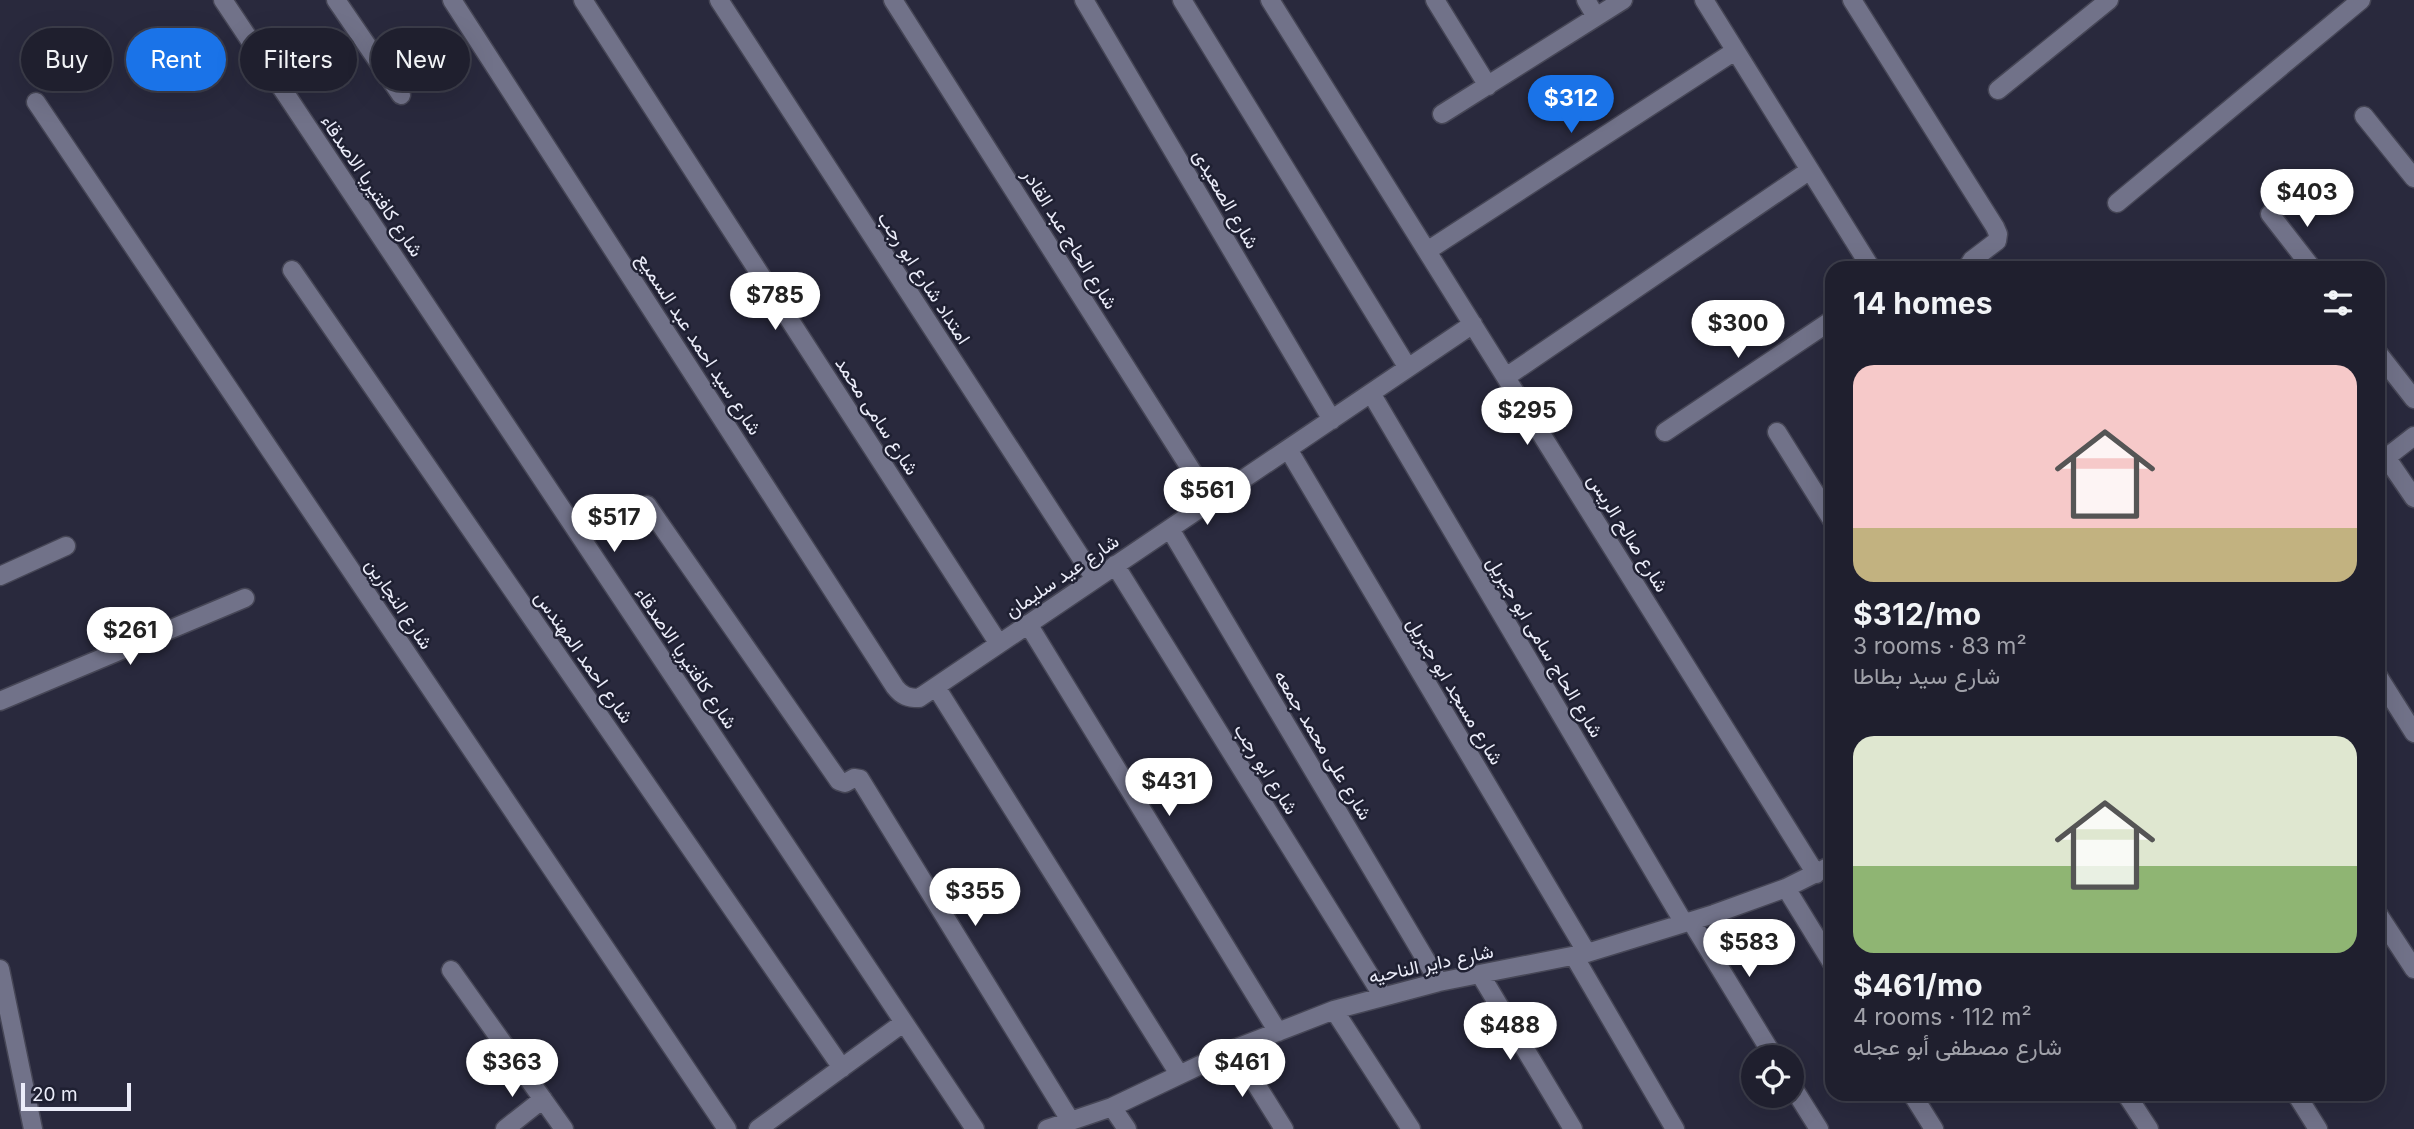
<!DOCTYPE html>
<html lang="en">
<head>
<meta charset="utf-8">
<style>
	body { margin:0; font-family:Inter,Vazirmatn,sans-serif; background:#2c2c3a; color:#f1f3f6; height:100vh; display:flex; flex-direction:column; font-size:26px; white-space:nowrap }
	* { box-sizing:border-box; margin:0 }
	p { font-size:23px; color:#a1a2aa }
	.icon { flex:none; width:38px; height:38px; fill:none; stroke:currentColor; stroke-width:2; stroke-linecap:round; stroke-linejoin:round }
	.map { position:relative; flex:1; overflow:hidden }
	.drawer { position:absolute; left:1825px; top:261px; width:560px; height:840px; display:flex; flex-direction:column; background:#1f1f2e; border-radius:21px; box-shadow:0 7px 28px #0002,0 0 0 2px #3c3d4a }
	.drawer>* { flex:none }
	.banner { position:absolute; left:21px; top:28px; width:665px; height:63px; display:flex; gap:14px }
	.fabs { position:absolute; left:1741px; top:1045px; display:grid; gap:14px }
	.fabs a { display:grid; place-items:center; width:63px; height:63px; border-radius:50%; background:#1f1f2e; box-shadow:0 7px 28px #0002,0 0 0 2px #3c3d4a; font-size:35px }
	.scale { position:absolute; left:21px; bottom:18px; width:110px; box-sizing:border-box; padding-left:7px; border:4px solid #ebecf9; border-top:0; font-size:19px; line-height:24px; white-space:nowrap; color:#ebecf9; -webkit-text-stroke:5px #1f2032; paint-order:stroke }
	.price { position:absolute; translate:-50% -60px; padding:0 16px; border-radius:24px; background:#fff; color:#222; font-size:23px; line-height:46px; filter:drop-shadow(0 2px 4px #0008) }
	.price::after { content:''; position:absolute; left:50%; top:42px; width:21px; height:16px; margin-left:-10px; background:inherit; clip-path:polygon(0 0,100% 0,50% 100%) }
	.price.on { background:#1a73e8; color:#fff }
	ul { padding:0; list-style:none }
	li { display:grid; align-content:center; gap:14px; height:371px; padding:0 28px }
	li span { display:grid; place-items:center; height:217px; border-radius:21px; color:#555 }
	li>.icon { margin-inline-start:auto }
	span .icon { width:126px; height:126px; fill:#fffc; stroke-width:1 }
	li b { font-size:30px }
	h2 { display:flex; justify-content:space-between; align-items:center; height:84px; padding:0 28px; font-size:30px }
	.pill { padding:0 24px; border-radius:32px; background:#1f1f2e; box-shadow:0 7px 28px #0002,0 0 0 2px #3c3d4a; font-size:24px; line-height:63px }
	.pill.on { background:#1a73e8; color:#fff }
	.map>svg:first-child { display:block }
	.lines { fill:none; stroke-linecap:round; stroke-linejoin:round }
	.minor-casing { stroke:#464656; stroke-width:21 }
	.minor { stroke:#717289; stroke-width:18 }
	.labels { text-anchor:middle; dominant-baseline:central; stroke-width:5; stroke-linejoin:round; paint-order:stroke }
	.street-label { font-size:19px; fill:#ebecf9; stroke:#1f2032 }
</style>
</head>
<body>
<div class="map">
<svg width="2414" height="1129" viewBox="0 0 2414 1129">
	<rect width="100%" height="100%" fill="#29293d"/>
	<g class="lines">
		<defs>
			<path id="minor" d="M223,0l752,1129
				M336,0l65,95
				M452,0l443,687c7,9 13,11 24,11l554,-374
				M583,0l416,644
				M719,0l376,579
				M893,0l318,501
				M1084,0l248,420
				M1182,0l226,368
				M1270,0l546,874
				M1435,0l53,86
				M1586,0l10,17
				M1704,0l167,268
				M1852,0l143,227 3,7 -1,7 -25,19 -5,8
				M1998,90l111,-90
				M36,102l691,1027
				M1442,114l181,-114
				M2364,116l50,62
				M2117,203l244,-203
				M2270,214l42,54
				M1427,251l308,-200
				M292,270l550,798
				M2378,353l36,46
				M1506,377l304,-207
				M1371,393l313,530
				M1665,432l167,-112
				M1777,432l55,88
				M1288,449l299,504
				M2386,457l28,41
				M2378,464l36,-28
				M647,505l192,276 6,2 9,-5 6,1 210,341
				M1170,529l269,453
				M1115,565l267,430
				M0,576l66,-30
				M1028,624l250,408
				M2378,676l36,57
				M936,687l243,387
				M0,701l245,-103
				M1786,888l46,75
				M2378,914l36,55
				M1691,921l83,136
				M1574,956l101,173
				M0,969l33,160
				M451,970l113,159
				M1480,974l93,155
				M1334,1010l77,119
				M1234,1049l50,80
				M1792,1086l27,43
				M1912,1094l22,35
				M2126,1094l23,35
				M2296,1094l22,35
				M1112,1107l15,22
				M505,1129l38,-30
				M758,1129l145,-106
				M1047,1129l65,-22 122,-58 100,-39 105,-28 148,-29 127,-39 72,-26 46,-23"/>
		</defs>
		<use href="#minor" class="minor-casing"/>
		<use href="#minor" class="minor"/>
	</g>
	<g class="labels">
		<g class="street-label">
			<text transform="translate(372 186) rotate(56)">شارع كافتيريا الاصدقاء</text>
			<text transform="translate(1226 199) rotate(60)">شارع الصعيدى</text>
			<text transform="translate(1070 239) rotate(58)">شارع الحاج عبد القادر</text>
			<text transform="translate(924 278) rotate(57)">امتداد شارع ابو رجب</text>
			<text transform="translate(699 344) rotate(57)">شارع سيد احمد عبد السميع</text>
			<text transform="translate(877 416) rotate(57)">شارع سامى محمد</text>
			<text transform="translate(1628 533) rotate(58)">شارع صالح الريس</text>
			<text transform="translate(1062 576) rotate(-34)">شارع عيد سليمان</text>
			<text transform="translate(399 604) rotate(56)">شارع النجارين</text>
			<text transform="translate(1545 647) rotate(59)">شارع الحاج سامى ابو جبريل</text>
			<text transform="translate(584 657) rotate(55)">شارع احمد المهندس</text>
			<text transform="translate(686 658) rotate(56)">شارع كافتيريا الاصدقاء</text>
			<text transform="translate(1455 691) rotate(59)">شارع مسجد ابو جبريل</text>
			<text transform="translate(1323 745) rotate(59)">شارع على محمد جمعه</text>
			<text transform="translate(1266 769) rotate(58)">شارع ابو رجب</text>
			<text transform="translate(1431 964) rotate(-12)">شارع داير الناحيه</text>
		</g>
	</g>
</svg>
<div class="fabs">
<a><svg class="icon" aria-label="locate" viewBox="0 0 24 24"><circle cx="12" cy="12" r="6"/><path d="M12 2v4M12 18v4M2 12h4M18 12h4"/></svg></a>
</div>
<div class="scale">20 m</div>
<b class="price on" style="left:1571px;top:135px">$312</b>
<b class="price" style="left:2307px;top:229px">$403</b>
<b class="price" style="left:775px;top:332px">$785</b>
<b class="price" style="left:1738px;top:360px">$300</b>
<b class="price" style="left:1527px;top:447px">$295</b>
<b class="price" style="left:1207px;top:527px">$561</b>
<b class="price" style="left:614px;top:554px">$517</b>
<b class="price" style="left:130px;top:667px">$261</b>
<b class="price" style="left:1169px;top:818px">$431</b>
<b class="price" style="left:975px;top:928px">$355</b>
<b class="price" style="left:1749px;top:979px">$583</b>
<b class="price" style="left:1510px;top:1062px">$488</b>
<b class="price" style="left:512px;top:1099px">$363</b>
<b class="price" style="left:1242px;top:1099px">$461</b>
<div class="banner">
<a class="pill">Buy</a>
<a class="pill on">Rent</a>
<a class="pill">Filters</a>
<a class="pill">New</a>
</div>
<section class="drawer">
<h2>14 homes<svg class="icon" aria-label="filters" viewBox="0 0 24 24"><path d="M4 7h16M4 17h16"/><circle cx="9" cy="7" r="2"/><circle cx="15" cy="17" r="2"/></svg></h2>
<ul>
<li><span style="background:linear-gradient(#f6c9c9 75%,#c2b280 0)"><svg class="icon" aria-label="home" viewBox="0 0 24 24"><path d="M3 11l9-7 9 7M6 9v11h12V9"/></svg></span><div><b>$312/mo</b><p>3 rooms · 83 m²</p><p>شارع سيد بطاطا</p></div></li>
<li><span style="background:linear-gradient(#dfe7d0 60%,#8fb573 0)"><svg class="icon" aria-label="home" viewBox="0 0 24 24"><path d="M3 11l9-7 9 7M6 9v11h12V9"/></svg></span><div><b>$461/mo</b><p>4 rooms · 112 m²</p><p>شارع مصطفى أبو عجله</p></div></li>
</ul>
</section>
</div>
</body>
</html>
